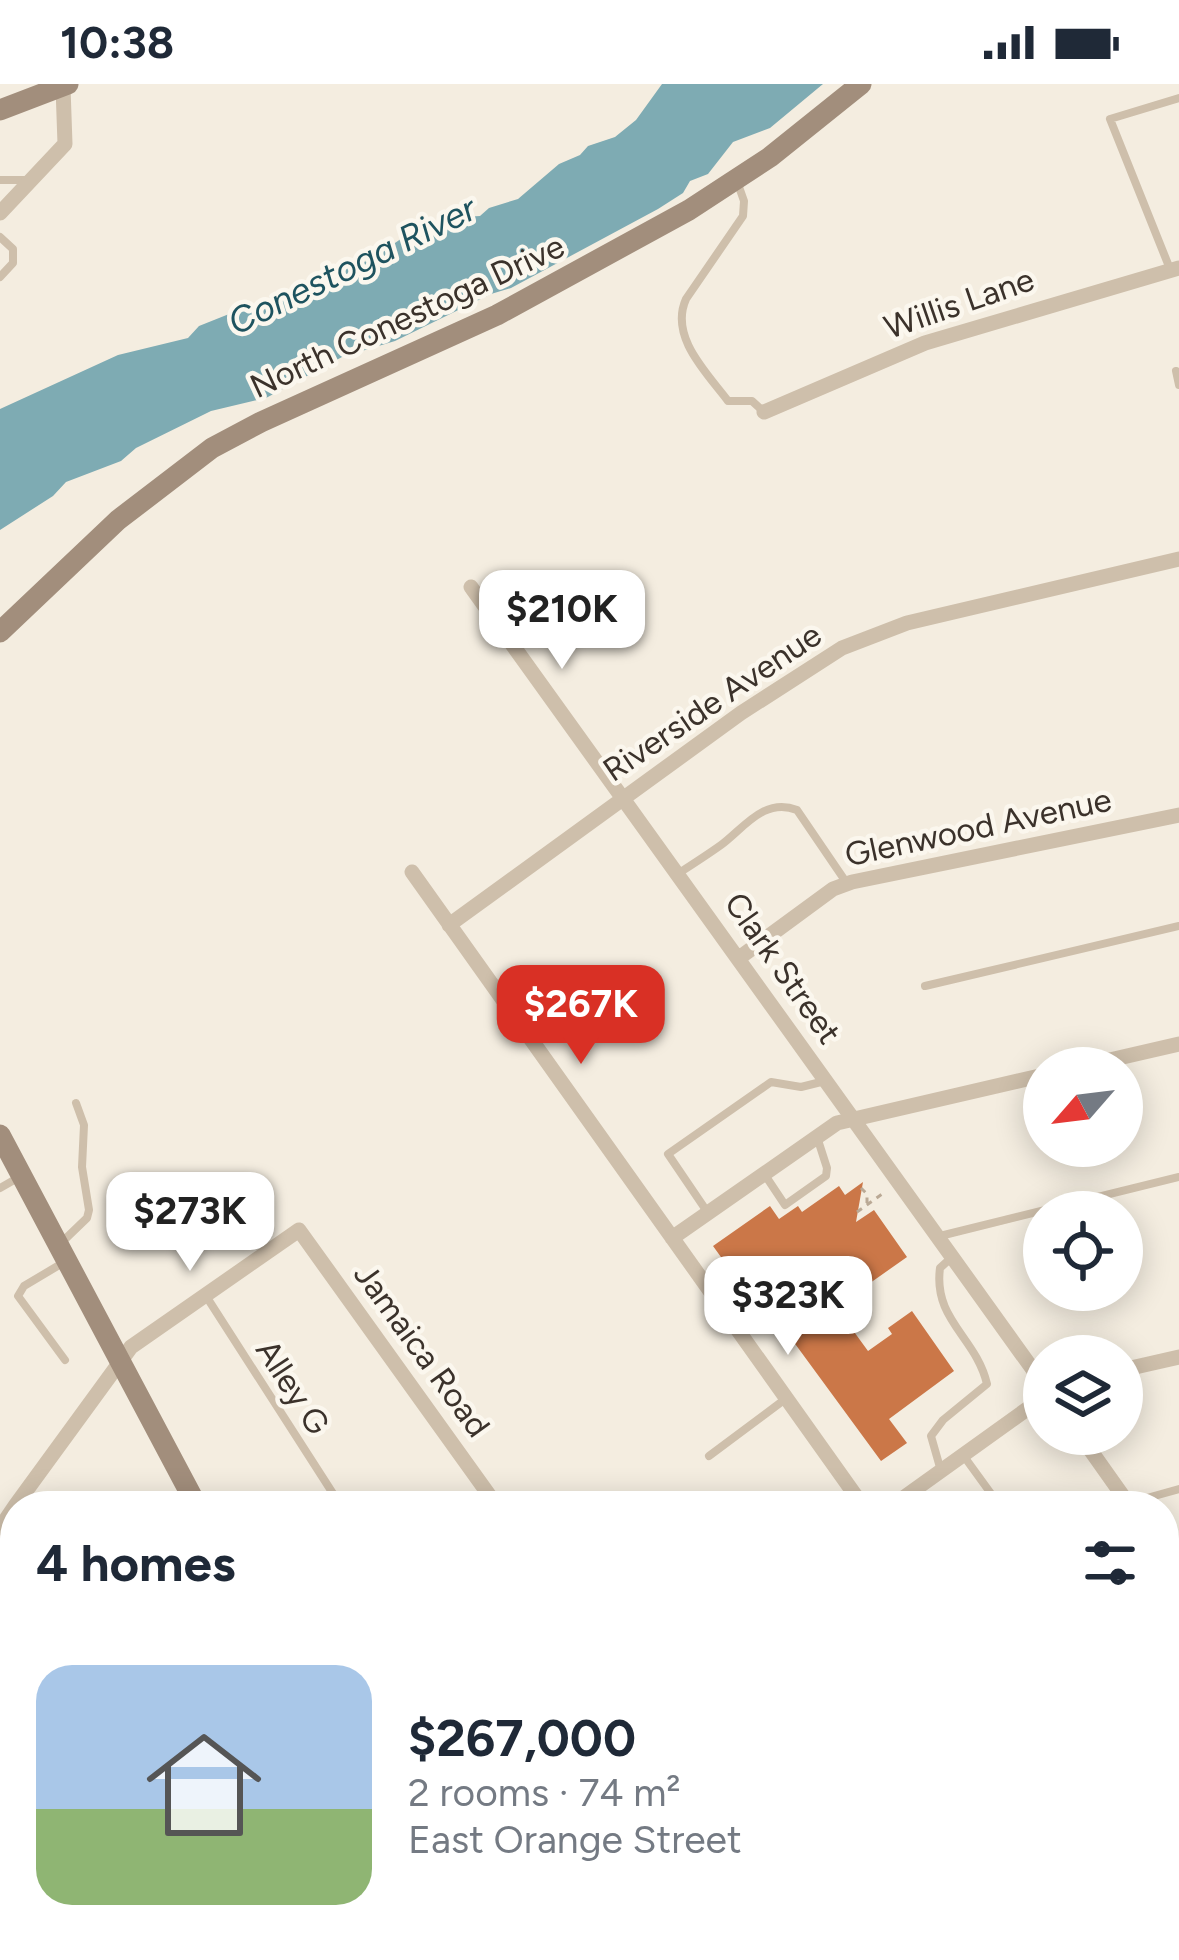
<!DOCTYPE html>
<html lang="en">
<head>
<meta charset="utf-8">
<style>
	body { margin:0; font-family:Figtree,sans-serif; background:#f2f2f3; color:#1f2937; height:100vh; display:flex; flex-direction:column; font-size:45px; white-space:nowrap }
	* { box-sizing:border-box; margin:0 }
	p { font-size:39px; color:#747a83 }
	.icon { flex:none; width:66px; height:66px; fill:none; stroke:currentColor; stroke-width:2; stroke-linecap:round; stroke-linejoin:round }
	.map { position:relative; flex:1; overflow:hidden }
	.side { position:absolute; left:0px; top:1407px; width:1179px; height:471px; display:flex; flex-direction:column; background:#fff; border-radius:48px 48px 0 0; box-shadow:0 6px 30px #0003 }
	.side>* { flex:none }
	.needle { width:78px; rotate:242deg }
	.tools { position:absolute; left:1023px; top:963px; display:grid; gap:24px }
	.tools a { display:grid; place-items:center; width:120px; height:120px; border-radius:50%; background:#fff; box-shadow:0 6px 30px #0003; font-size:60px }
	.price { position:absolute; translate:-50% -102px; padding:0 27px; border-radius:24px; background:#fff; color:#222; font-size:39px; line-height:78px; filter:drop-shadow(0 3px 6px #0008) }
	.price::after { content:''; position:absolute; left:50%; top:72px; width:36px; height:27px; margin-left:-18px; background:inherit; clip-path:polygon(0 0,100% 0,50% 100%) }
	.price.current { background:#d93025; color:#fff }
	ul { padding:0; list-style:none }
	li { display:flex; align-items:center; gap:36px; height:300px; padding:0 36px }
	li span { display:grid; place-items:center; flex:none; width:336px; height:240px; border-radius:36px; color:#555 }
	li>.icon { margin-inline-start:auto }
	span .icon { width:144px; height:144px; fill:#fffc; stroke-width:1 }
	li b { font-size:51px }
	h2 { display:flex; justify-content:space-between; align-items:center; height:144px; padding:0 36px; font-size:51px }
	.status { display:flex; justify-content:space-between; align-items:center; height:84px; padding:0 60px; background:#fff; direction:ltr }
	.status svg { height:33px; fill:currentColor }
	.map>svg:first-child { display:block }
	.water { fill:#7eabb3 }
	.building { fill:#cb7748 }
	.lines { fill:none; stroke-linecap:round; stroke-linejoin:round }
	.path { stroke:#baa995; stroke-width:3; stroke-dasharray:6 6; stroke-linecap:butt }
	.lane { stroke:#cebfab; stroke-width:8 }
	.street { stroke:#cebfab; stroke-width:15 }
	.secondary { stroke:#a28e7c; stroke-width:21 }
	.labels { text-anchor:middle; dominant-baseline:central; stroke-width:9; stroke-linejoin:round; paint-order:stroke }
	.street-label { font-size:33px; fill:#3b322b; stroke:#fbf7ee }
	.water-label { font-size:36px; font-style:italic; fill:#1e535f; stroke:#fbf7ee }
</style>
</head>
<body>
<div class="status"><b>10:38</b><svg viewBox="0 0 49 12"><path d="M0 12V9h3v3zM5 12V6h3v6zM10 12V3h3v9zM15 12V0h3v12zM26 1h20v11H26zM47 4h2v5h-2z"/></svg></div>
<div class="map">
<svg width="1179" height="1876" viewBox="0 0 1179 1876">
	<rect width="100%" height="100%" fill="#f4ede0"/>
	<path class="water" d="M662,0h161l-53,44 -37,14 -25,32 -18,7 -7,12 -25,16 -147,79 -20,6 -96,47 -53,16 -76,41 -55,13 -75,37 -15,13 -55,21 -13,14 -53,34v-121l118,-54 70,-17 11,-12 100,-40 32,-19 38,-6 49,-34 28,-9 34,-2 9,-8 29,-9 41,-35 21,-9 8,-9 27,-9 21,-17z"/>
	<path class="building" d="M863,1098l-7,40 18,-12 33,47 -71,50 32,44 24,-17 -4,-6 24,-17 42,60 -65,48 18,24 -26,18 -110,-150 -5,4 -4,-5 -14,8 -28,-39 11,-8 -18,-25 57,-40 9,13 19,-13 4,6 37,-26 6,9z
		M1013,1863h102l-22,13h-102z"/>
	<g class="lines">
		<path class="path" d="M861,1104l6,6v9
			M857,1128l28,-20"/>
		<path class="lane" d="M0,96h28
			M738,100l6,17 -1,15 -57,83c-17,38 21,74 42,102h24l11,10
			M0,153l13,12v14l-13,14
			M1170,185l-60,-150 69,-21
			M1176,287l3,14
			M679,789c14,-9 28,-18 42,-28 23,-17 43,-48 76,-35l49,72
			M925,902l254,-60
			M765,1091l20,30 41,-29 1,-8 -9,-28
			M0,1104l21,-12
			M708,1129l-40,-59 103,-72 30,5 24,-6
			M940,1152l239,-59
			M60,1160l27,-26 2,-8 -7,-43 2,-42 -8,-22
			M206,1212l135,210
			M65,1276l-47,-64 6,-10 42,-25
			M963,1371l37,51
			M709,1372l75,-56
			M941,1387l-10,-35 12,-16 44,-36c-11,-47 -54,-64 -47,-116l11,-10
			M656,1418l3,4
			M1129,1419l50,-14
			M1164,1655l15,21
			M0,1779l10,18 5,-3
			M1164,1785l15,-9
			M0,1840l10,-43
			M0,1854l14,22"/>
		<path class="street" d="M0,129l65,-69 -2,-57
			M764,328l161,-69 254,-75
			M471,503l573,798
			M412,788l451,634
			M449,841l292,-212 101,-65 65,-25 272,-64
			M739,874l94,-69 19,-7 327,-67
			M1075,984l104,-24
			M672,1154l165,-115 207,-48
			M1122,1286l57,-13
			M1079,1350l51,72
			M15,1422l116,-159 168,-117 198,276
			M892,1422l152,-109
			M0,1444l15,-22
			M1164,1470l15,21
			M1164,1844l15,21
			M416,1876l19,-13"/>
		<path class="secondary" d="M0,26l68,-26
			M0,548l118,-112 94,-72 49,-26 236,-107 192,-105 81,-53 91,-73
			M0,1051l197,371
			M468,1863l8,13"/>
	</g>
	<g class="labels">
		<g class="street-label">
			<text transform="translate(959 219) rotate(-19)">Willis Lane</text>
			<text transform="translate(407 232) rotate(-25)">North Conestoga Drive</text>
			<text transform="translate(712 618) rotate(-34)">Riverside Avenue</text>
			<text transform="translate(978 743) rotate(-12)">Glenwood Avenue</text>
			<text transform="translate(783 884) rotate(55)">Clark Street</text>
			<text transform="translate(422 1266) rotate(54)">Jamaica Road</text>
			<text transform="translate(293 1303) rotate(57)">Alley G</text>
		</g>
		<g class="water-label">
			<text transform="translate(352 181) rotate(-26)">Conestoga River</text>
		</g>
	</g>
</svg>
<div class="tools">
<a><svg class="needle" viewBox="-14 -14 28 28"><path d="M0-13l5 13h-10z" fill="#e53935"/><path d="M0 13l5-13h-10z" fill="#747a83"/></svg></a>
<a><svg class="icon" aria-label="locate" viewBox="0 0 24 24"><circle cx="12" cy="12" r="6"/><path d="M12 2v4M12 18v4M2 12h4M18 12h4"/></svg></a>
<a><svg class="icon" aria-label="layers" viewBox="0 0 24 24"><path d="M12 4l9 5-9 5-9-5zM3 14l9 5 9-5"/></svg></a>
</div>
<b class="price" style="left:562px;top:588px">$210K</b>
<b class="price current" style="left:581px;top:983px">$267K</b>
<b class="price" style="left:190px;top:1190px">$273K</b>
<b class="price" style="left:788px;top:1274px">$323K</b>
<section class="side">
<h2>4 homes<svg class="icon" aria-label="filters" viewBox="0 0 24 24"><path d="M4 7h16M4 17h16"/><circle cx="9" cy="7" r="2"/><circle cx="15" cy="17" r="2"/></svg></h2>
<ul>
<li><span style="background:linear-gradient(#a9c7e8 60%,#8fb573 0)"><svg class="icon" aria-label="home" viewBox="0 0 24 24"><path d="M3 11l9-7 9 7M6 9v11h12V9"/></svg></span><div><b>$267,000</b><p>2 rooms · 74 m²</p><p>East Orange Street</p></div></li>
</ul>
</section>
</div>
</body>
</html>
